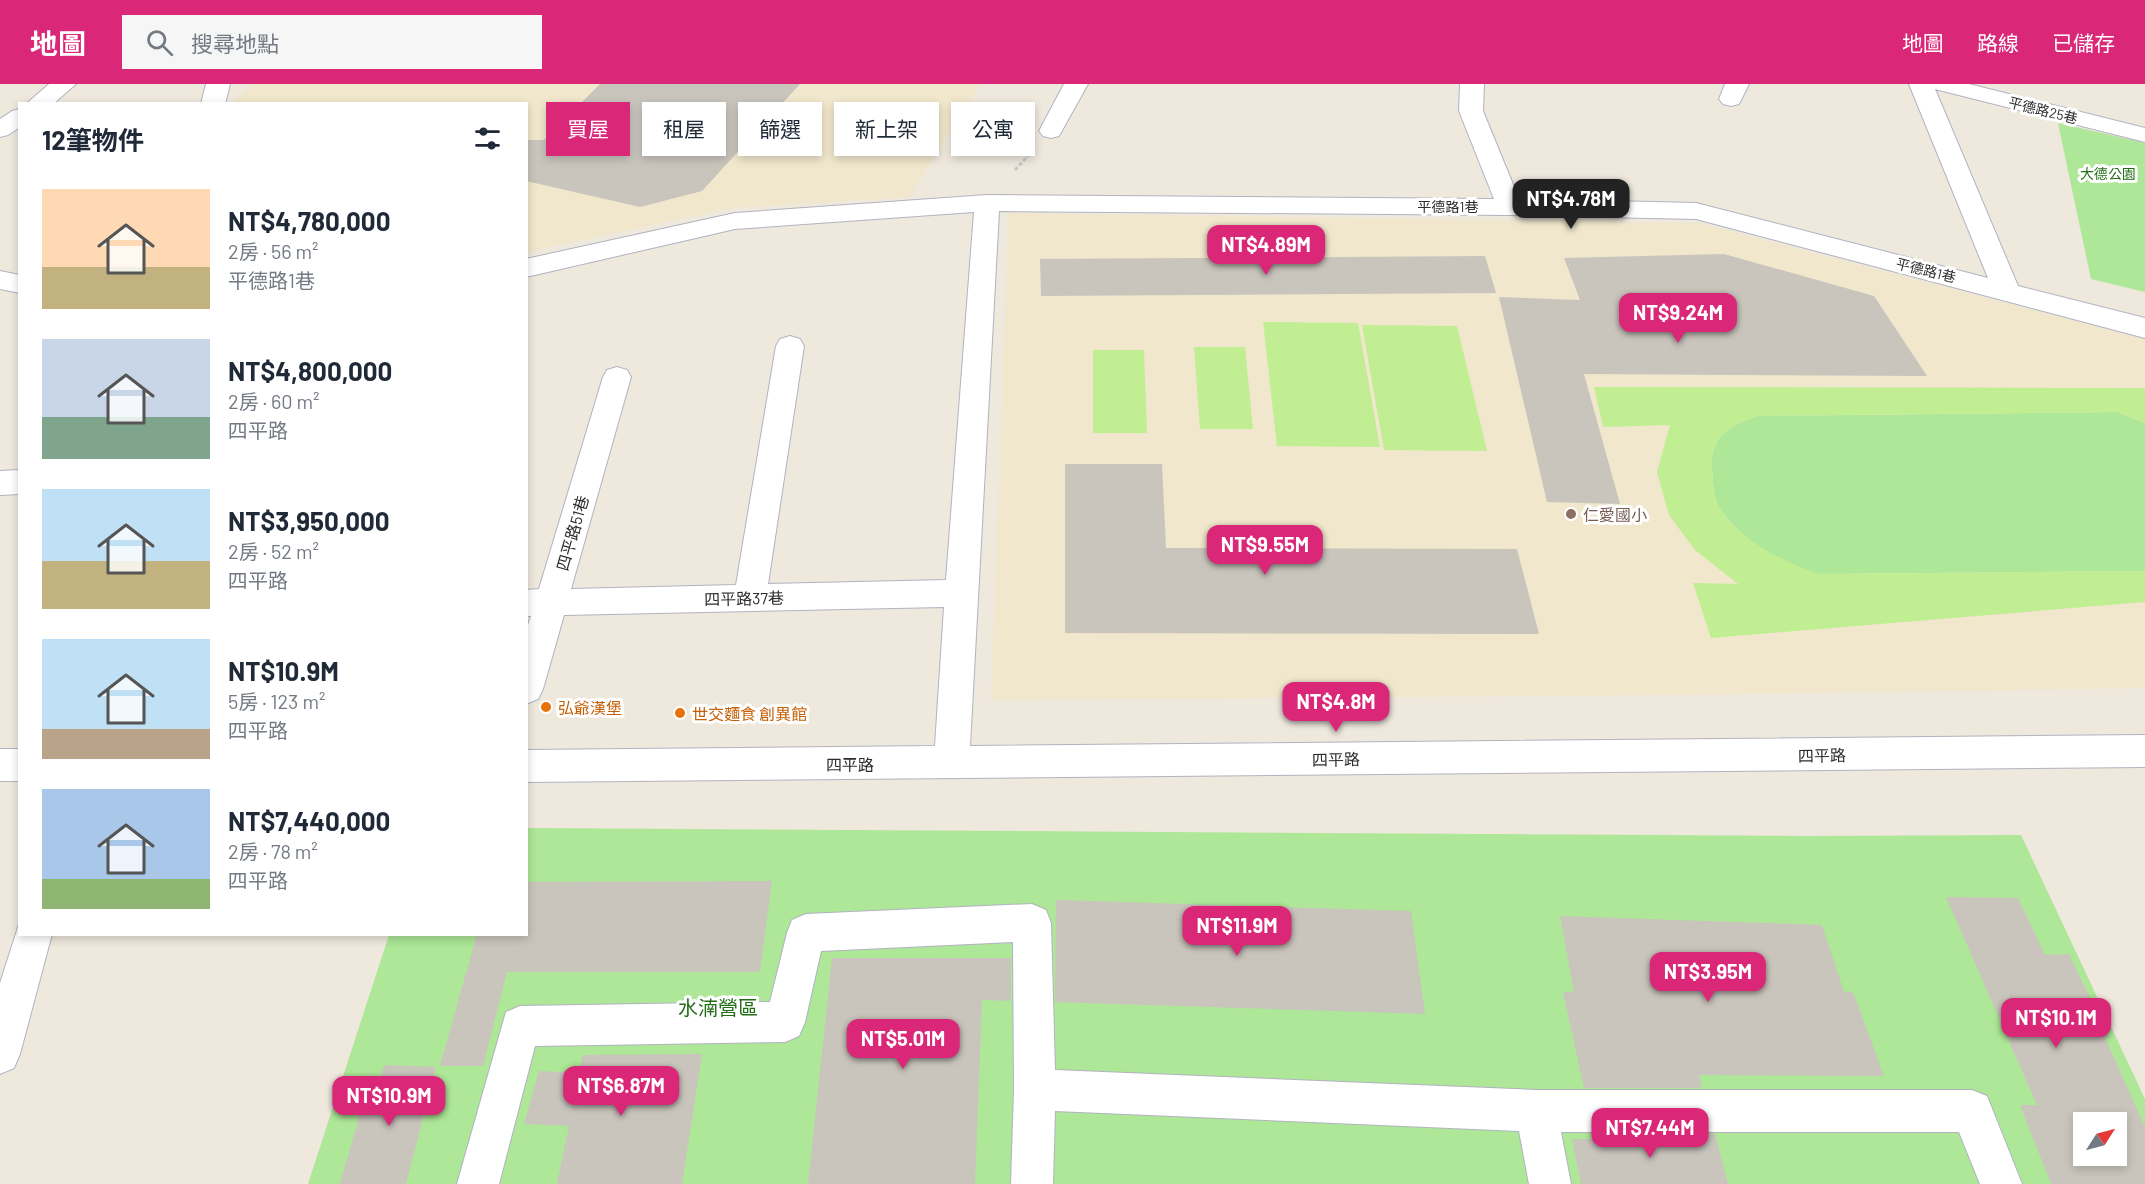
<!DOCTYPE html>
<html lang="zh-TW">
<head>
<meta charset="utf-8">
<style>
	body { margin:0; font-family:Barlow,"Noto Sans TC",sans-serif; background:#f6f6f7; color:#1f2937; height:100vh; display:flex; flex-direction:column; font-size:22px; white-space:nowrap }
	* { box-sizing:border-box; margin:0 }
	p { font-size:20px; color:#747a83 }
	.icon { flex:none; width:33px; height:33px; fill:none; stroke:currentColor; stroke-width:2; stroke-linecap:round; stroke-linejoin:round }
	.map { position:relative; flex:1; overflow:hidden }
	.panel { position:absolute; left:18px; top:18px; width:510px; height:834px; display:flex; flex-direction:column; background:#fff; border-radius:0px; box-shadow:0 3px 9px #0003 }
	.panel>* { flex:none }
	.hud { position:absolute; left:546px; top:18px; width:570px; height:54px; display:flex; gap:12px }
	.needle { width:39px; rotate:54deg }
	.controls { position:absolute; left:2073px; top:1028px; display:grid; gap:12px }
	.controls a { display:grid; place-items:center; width:54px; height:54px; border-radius:0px; background:#fff; box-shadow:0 3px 9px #0003; font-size:30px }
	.price { position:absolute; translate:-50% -51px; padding:0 14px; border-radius:12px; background:#db2777; color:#fff; font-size:20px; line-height:39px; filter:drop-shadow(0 2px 3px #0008) }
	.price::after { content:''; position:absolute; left:50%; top:36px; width:18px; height:14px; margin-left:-9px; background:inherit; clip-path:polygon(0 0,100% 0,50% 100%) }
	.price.active { background:#222; color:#fff }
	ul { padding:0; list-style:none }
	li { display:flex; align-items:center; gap:18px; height:150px; padding:0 24px }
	li span { display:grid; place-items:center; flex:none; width:168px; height:120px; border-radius:0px; color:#555 }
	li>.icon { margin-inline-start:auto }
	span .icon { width:72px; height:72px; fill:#fffc; stroke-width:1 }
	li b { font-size:26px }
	h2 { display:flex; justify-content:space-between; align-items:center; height:72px; padding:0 24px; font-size:26px }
	.tag { padding:0 21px; border-radius:0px; background:#fff; box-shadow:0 3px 9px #0003; font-size:21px; line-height:54px }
	.tag.active { background:#db2777; color:#fff }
	header { display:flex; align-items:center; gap:36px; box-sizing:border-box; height:84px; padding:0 30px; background:#db2777; color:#fff }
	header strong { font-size:28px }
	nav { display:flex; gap:33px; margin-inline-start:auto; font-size:21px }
	.search { width:420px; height:54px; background:#f6f6f7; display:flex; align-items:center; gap:15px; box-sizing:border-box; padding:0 21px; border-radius:0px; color:#747a83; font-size:22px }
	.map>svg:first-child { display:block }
	.education { fill:#f0e7cc }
	.green { fill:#ade797; fill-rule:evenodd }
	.pitch { fill:#c1ee93 }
	.building { fill:#c9c5bd; fill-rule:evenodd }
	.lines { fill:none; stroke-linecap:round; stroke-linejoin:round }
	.minor-casing { stroke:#b1b3c0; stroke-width:2 }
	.path { stroke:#c8c8c8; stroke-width:3; stroke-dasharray:4 2; stroke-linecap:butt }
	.minor { fill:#fff; fill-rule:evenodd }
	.education-dot { fill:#8d6e63; stroke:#fff; stroke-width:2 }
	.food-dot { fill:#e8710a; stroke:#fff; stroke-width:2 }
	.labels { text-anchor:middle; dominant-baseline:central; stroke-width:6; stroke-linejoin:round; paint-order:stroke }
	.far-street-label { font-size:14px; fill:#2c2c2c; stroke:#fff }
	.far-park-label { font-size:14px; fill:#236d17; stroke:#fff }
	.education-label { font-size:16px; fill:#785e54; stroke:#fff; text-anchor:start }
	.street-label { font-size:16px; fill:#2c2c2c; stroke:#fff }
	.food-label { font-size:16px; fill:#c56008; stroke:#fff; text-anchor:start }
	.near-park-label { font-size:20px; fill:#236d17; stroke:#fff }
</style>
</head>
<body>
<header>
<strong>地圖</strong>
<div class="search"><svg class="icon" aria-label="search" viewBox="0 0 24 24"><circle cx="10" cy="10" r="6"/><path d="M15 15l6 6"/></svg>搜尋地點</div>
<nav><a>地圖</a><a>路線</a><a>已儲存</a></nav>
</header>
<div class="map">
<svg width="2145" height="1100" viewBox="0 0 2145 1100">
	<rect width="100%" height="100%" fill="#eee8dd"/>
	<path class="education" d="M254,0h726l-70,113 -178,11 -205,44 -1,-148h-295z
		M1009,129l690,10 446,116v349l-471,7 -683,5z"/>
	<path class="green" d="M2058,39l87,20v149l-54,-13z
		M2117,328l28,11v148l-327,3c-14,-5 -30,-9 -43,-17 -19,-11 -43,-30 -55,-48 -7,-11 -7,-28 -8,-41 -2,-32 19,-44 46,-52z
		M527,744l1279,8 215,-1 124,264v85h-1837l81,-249 137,-1zM2084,1038h32v33h-32z"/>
	<path class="pitch" d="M1263,238l95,1 22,124 -103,-1z
		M1362,241l95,1 30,125 -103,-1z
		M1194,263h51l8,82h-53z
		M1093,266h51l3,83h-54z
		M1594,303l551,1v35l-28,-11 -359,4c-27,8 -48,20 -46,52 1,13 1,30 8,41 22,34 62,51 98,65l327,-3v31l-434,36 -18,-55 45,1 -43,-34 -26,-35 -12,-43 13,-47 -67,2z"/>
	<path class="building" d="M600,0h200l-98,107 -62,16 -114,-26v-41h18z
		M1724,170l150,42 53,80 -343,-2 36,130 -73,-2 -48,-205 81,3 -16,-42z
		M1485,172l11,37 -455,3 -1,-37z
		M1065,380h97l4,84 351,1 22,85 -474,-1z
		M772,797l-12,91h-253l-24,94h-43l37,-132h49v-52z
		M1946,813l72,1 27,57 24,-1 40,84h-4l40,89v57h-94l-31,-79h17zM2084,1038h32v33h-32z
		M1056,816l355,11 14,103 -370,-12z
		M1560,832l262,9 22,67h9l31,84 -185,-1 3,13h-118l-21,-96h11z
		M832,874h179v43l-29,-1 -7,184h-167z
		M702,970l-20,130h-125l12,-58 -45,-2 15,-53 40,2 4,-18z
		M384,981l52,2 -30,117h-66l29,-102 10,1z
		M1595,1050h120l13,50h-147l-9,-45h24z"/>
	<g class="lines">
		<defs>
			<path id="minor" d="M49,0h27l-23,20h-27z
				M206,0h24l-5,20h-24z
				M1064,0h24l-29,52 -8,2 -8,-2 -4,-5z
				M1460,0h24l-1,27 36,88 177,4 292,75 -79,-194h60l176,44v14l-210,-53 83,197 127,32v20l-449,-119 -186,-4 -511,-4 -29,535 1175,-11v32l-1619,15v-32l409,-4 9,-139 -380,8 -21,74 -5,10 -12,5v-73l5,-15h-5v-26l13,-1 64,-212 4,-7 10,-3 10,3 4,7 -60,212 165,-4 40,-239 4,-7 10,-3 10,3 4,7 -36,238 178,-4 28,-368 -239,17 -209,48v-18l209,-46 252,-18 507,4 -35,-88z
				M1725,0h24l-10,20 -8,2 -8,-2 -4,-5z
				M20,25v18l-12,8 -8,2v-18l12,-8z
				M0,187l20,4v18l-20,-4z
				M20,386v24l-20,1v-24z
				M0,665h20v32h-20z
				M1032,820l14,6 5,13 4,147 481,20h436l15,6 35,88h-42l-21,-52h-398l10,52h-42l-10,-53 -464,-20 -2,73h-42l3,-94 -1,-148 -192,9 -16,71 -6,14 -14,6 -250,4 -36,138h-42l49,-172 14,-6 250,-4 17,-69 5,-13 14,-6z
				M20,837v13h32l-32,120 -6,14 -14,6v-91z"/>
		</defs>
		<use href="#minor" class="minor-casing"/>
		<path class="path" d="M1015,86l13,-14"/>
		<use href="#minor" class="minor"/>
	</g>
	<circle class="education-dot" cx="1571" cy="430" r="6"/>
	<g class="food-dot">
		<circle cx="546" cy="623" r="6"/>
		<circle cx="680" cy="629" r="6"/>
	</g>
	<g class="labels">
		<g class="far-street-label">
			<text transform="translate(2043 26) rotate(14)">平德路25巷</text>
			<text x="1448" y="122">平德路1巷</text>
			<text transform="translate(1926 186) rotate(14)">平德路1巷</text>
		</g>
		<g class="far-park-label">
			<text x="2108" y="89">大德公園</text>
		</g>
		<g class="education-label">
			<text x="1583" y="430">仁愛國小</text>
		</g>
		<g class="street-label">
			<text transform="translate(572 449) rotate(-74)">四平路51巷</text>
			<text transform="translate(744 514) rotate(-1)">四平路37巷</text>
			<text transform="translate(1822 671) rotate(-1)">四平路</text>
			<text transform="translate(1336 675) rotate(-1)">四平路</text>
			<text x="850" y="680">四平路</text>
		</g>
		<g class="food-label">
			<text x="558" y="623">弘爺漢堡</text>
			<text x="692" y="629">世交麵食 創異館</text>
		</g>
		<g class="near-park-label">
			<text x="718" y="923">水湳營區</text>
		</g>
	</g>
</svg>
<div class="controls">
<a><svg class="needle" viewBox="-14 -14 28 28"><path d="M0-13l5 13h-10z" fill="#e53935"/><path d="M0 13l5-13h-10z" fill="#747a83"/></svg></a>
</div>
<b class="price active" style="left:1571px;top:146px">NT$4.78M</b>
<b class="price" style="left:1266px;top:192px">NT$4.89M</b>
<b class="price" style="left:1678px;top:260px">NT$9.24M</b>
<b class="price" style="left:1265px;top:492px">NT$9.55M</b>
<b class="price" style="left:1336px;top:649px">NT$4.8M</b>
<b class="price" style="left:1237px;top:873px">NT$11.9M</b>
<b class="price" style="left:1708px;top:919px">NT$3.95M</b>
<b class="price" style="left:2056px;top:965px">NT$10.1M</b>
<b class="price" style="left:903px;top:986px">NT$5.01M</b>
<b class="price" style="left:621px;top:1033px">NT$6.87M</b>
<b class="price" style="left:389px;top:1043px">NT$10.9M</b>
<b class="price" style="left:1650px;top:1075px">NT$7.44M</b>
<div class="hud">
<a class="tag active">買屋</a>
<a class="tag">租屋</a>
<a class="tag">篩選</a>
<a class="tag">新上架</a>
<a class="tag">公寓</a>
</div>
<section class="panel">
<h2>12筆物件<svg class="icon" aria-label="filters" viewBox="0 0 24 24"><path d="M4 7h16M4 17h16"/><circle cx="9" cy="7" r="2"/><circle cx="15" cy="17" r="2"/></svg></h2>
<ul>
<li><span style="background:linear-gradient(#ffd9b3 65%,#c2b280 0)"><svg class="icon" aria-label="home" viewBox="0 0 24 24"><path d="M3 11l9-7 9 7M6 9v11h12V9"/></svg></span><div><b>NT$4,780,000</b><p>2房 · 56 m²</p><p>平德路1巷</p></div></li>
<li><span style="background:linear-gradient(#c9d6e8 65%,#7fa58c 0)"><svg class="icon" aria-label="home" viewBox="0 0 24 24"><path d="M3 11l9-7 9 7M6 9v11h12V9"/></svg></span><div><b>NT$4,800,000</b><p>2房 · 60 m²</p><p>四平路</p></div></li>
<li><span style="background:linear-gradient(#bfe0f5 60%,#c2b280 0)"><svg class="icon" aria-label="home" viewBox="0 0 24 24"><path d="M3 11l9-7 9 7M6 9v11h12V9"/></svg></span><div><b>NT$3,950,000</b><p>2房 · 52 m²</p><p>四平路</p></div></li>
<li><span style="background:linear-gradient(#bfe0f5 75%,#b9a48a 0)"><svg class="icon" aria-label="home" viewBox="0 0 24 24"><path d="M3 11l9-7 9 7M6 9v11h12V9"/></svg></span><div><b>NT$10.9M</b><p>5房 · 123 m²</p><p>四平路</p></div></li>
<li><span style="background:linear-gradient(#a9c7e8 75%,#8fb573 0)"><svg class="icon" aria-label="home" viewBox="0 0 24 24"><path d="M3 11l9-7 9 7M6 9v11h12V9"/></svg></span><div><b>NT$7,440,000</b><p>2房 · 78 m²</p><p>四平路</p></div></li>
</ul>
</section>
</div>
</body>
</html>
